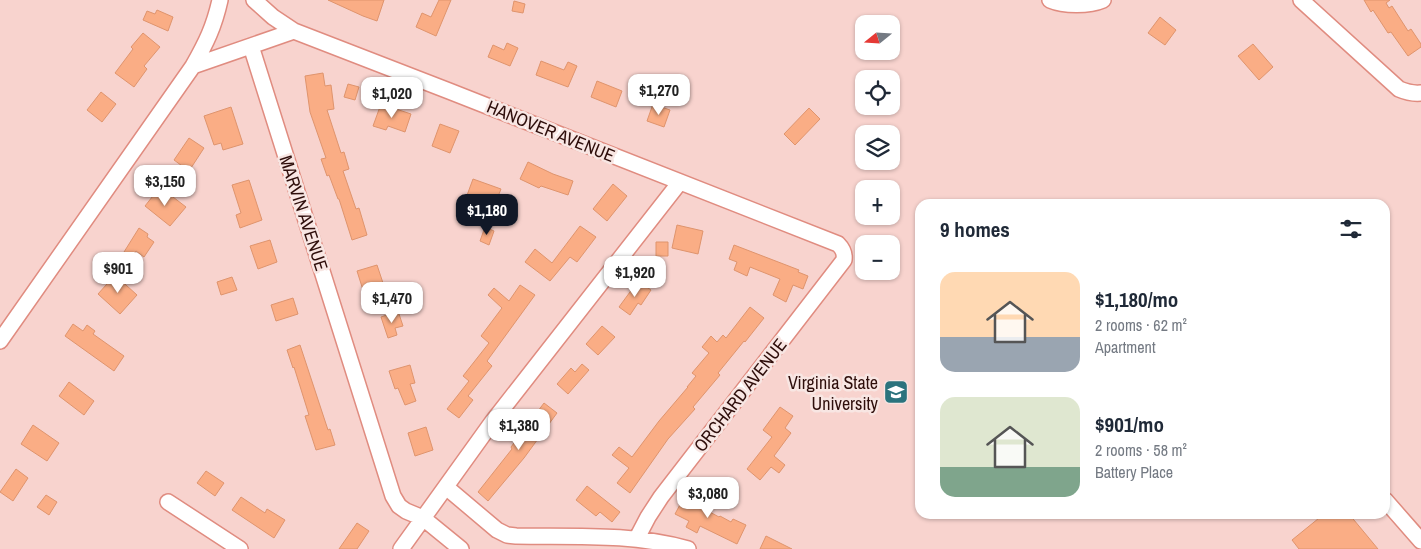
<!DOCTYPE html>
<html lang="en">
<head>
<meta charset="utf-8">
<style>
	body { margin:0; font-family:"Archivo Narrow",sans-serif; background:#f6f6f7; color:#1f2937; height:100vh; display:flex; flex-direction:column; font-size:19px; white-space:nowrap }
	* { box-sizing:border-box; margin:0 }
	p { font-size:16px; color:#747a83 }
	.icon { flex:none; width:28px; height:28px; fill:none; stroke:currentColor; stroke-width:2; stroke-linecap:round; stroke-linejoin:round }
	.map { position:relative; flex:1; overflow:hidden }
	.details { position:absolute; left:915px; top:199px; width:475px; height:320px; display:flex; flex-direction:column; background:#fff; border-radius:15px; box-shadow:0 1px 4px #0004 }
	.details>* { flex:none }
	.needle { width:32px; rotate:252deg }
	.controls { position:absolute; left:855px; top:15px; display:grid; gap:10px }
	.controls a { display:grid; place-items:center; width:45px; height:45px; border-radius:10px; background:#fff; box-shadow:0 1px 4px #0004; font-size:25px }
	.price { position:absolute; translate:-50% -42px; padding:0 11px; border-radius:10px; background:#fff; color:#222; font-size:16px; line-height:32px; filter:drop-shadow(0 1px 2px #0008) }
	.price::after { content:''; position:absolute; left:50%; top:30px; width:15px; height:11px; margin-left:-8px; background:inherit; clip-path:polygon(0 0,100% 0,50% 100%) }
	.price.current { background:#111827; color:#fff }
	ul { padding:0; list-style:none }
	li { display:flex; align-items:center; gap:15px; height:125px; padding:0 25px }
	li span { display:grid; place-items:center; flex:none; width:140px; height:100px; border-radius:15px; color:#555 }
	li>.icon { margin-inline-start:auto }
	span .icon { width:60px; height:60px; fill:#fffc; stroke-width:1 }
	li b { font-size:21px }
	h2 { display:flex; justify-content:space-between; align-items:center; height:60px; padding:0 25px; font-size:21px }
	.map>svg:first-child { display:block }
	.building { fill:#faad85; stroke:#df946d }
	.lines { fill:none; stroke-linecap:round; stroke-linejoin:round }
	.street-casing { stroke:#e08c80; stroke-width:18 }
	.street { stroke:#fff; stroke-width:15 }
	.labels { text-anchor:middle; dominant-baseline:central; stroke-width:5; stroke-linejoin:round; paint-order:stroke }
	.street-label { font-size:18px; fill:#2e0e0b; stroke:#f8e6e3 }
	.poi-label { font-size:18px; fill:#2e0e0b; stroke:#f8e6e3; text-anchor:end }
</style>
</head>
<body>
<div class="map">
<svg width="1421" height="549" viewBox="0 0 1421 549">
	<rect width="100%" height="100%" fill="#f8d3ce"/>
	<path class="building" d="M328,0h56l-7,21 -14,-5z
		M439,0h12l-15,36 -20,-9 6,-14 9,4z
		M1364,0h26l-4,3 3,5 3,-2 16,25 3,-2 10,15v3l-13,9 -17,-24 -3,1 -15,-23 -2,2z
		M514,1l11,3 -2,9 -11,-2z
		M157,10l16,7 -5,14 -25,-11 4,-9 8,3z
		M1160,17l16,13 -11,15 -17,-12z
		M143,33l17,14 -16,19 3,3 -13,18 -19,-14 18,-24 -2,-2z
		M507,43l11,5 -8,18 -22,-9 5,-12 11,5z
		M1253,44l20,23 -14,13 -21,-24z
		M541,61l23,9 4,-8 9,4 -9,21 -32,-12z
		M323,73l2,13 6,-1 3,24 -7,1 14,43 3,-1 5,17 -6,2 13,38 3,-1 8,27 -15,5 -13,-41h-1l-9,-24 -2,1 -6,-17 5,-1 -16,-46 -5,-36z
		M597,81l25,10 -6,16 -25,-10z
		M348,84l11,3 -4,13 -11,-3z
		M101,92l15,12 -14,18 -15,-12z
		M381,104l30,10 -6,18 -17,-6 -2,4 -13,-4z
		M653,104l17,6 -6,17 -17,-6z
		M231,107l12,37 -20,6 -2,-7 -7,2 -10,-29z
		M809,108l11,11 -25,26 -11,-11z
		M440,124l19,7 -9,22 -18,-7z
		M189,138l15,10 -15,23 -15,-11z
		M528,162l25,12 20,7 -5,14 -27,-9 -2,2 -19,-9z
		M473,179l28,10 -8,20 -27,-11z
		M249,180l13,40 -22,8 -4,-13 5,-2 -9,-28z
		M613,184l14,12 -20,25 -14,-12z
		M160,187l26,20 -16,19 -25,-20z
		M677,225l26,6 -5,23 -26,-6z
		M580,226l16,11 -19,25 -7,-5 -20,24 -25,-19 10,-13 17,14z
		M485,227l9,4 -5,14 -9,-4z
		M139,228l9,6 -1,3 7,5 -10,15 -8,-6 -4,6 -8,-5z
		M270,240l7,22 -19,7 -8,-23z
		M656,242h12v14h-12z
		M734,245l65,25 -1,2 10,4 -5,13 -10,-4 -7,17 -13,-7 7,-16 -30,-12 -3,9 -13,-6 3,-8 -8,-3z
		M377,265l6,18 -20,7 -6,-19z
		M115,275l22,20 -17,19 -22,-20z
		M232,277l5,13 -16,5 -4,-13z
		M638,281l13,9 -10,15 -3,-2 -8,12 -11,-8z
		M520,285l15,10 -48,66 5,5 -24,30 5,4 -14,18 -12,-9 22,-28 -6,-5 26,-33 -8,-7 21,-28 -14,-13 6,-7 15,13z
		M293,298l5,16 -22,7 -5,-16z
		M750,307l14,11 -19,24 -1,-1 -26,32 2,2 -27,32 2,2 -27,30 -38,54 -13,-10 12,-15 -17,-13 7,-8 13,10 27,-36 29,-34h-1l9,-11 -4,-3 17,-20 -7,-6 9,-11 6,6 6,-7 3,3z
		M398,311l5,15 -8,2 2,7 -9,3 -7,-21z
		M73,324l10,7 4,-6 8,6 -2,3 31,22 -10,15 -49,-35z
		M602,326l13,11 -17,18 -12,-11z
		M300,345l28,85 2,-1 5,16 -19,5 -11,-34 4,-1 -15,-48 -1,1 -6,-18z
		M582,364l7,6 -21,24 -11,-10 14,-16 4,4z
		M410,365l5,18 -5,1 6,17 -11,4 -7,-17 -3,1 -6,-18z
		M69,382l25,19 -10,14 -25,-19z
		M544,403l13,10 -33,45 -36,43 -10,-9 34,-43 -1,-2z
		M780,407l13,9 -8,12 6,5 -17,23 11,9 -6,8 -8,-6 -11,13 -13,-11 25,-32 -9,-7z
		M33,425l26,18 -12,18 -26,-17z
		M426,427l7,23 -18,6 -7,-23z
		M16,469l12,9 -15,23 -13,-9z
		M206,471l18,12 -9,13 -18,-13z
		M587,486l33,26 -8,10 -12,-10 -4,4 -20,-16z
		M690,486l11,7 -6,11 24,13 1,-1 11,6 2,-3 13,6 -9,19 -37,-18 -3,7 -11,-6 3,-6 -14,-7z
		M46,495l11,7 -8,13 -12,-8z
		M241,497l24,16 2,-4 18,11 -11,18 -42,-28z
		M1324,514h25l29,35h-79l-7,-9z
		M357,523l12,8 -12,18h-18z
		M766,536l26,13h-32z"/>
	<g class="lines">
		<defs>
			<path id="street" d="M254,0l19,17 21,14
				M1050,0c14,6 39,6 53,0
				M1301,0l98,89c7,3 13,5 22,4
				M251,46l142,450 6,10 7,5 17,7 38,31
				M193,66c13,-23 21,-39 27,-66
				M0,341l193,-275 101,-35 155,60 389,153c5,5 7,9 6,16l-183,237 -13,20 -11,21
				M446,487l51,43 10,5 9,1c57,1 116,-3 172,13
				M1385,500l36,41
				M168,502l72,47
				M401,549l92,-128 187,-239"/>
		</defs>
		<use href="#street" class="street-casing"/>
		<use href="#street" class="street"/>
	</g>
	<defs>
		<symbol id="university-square" viewBox="-11 -11 22 22"><rect x="-9" y="-9" width="18" height="18" rx="4" fill="#2b737d" stroke="#f8e6e3"/><path d="M0-5L7-2L0 1L-7-2ZM-4 1L0 2.5L4 1V4Q0 6-4 4Z" fill="#fff"/></symbol>
	</defs>
	<g fill-rule="evenodd">
		<use href="#university-square" x="882" y="378" width="28" height="28"/>
	</g>
	<g class="labels">
		<g class="street-label">
			<text transform="translate(551 131) rotate(22)">HANOVER AVENUE</text>
			<text transform="translate(304 213) rotate(72)">MARVIN AVENUE</text>
			<text transform="translate(740 395) rotate(-52)">ORCHARD AVENUE</text>
		</g>
		<g class="poi-label">
			<text x="878" y="382">Virginia State<tspan x="878" dy="21">University</tspan></text>
		</g>
	</g>
</svg>
<div class="controls">
<a><svg class="needle" viewBox="-14 -14 28 28"><path d="M0-13l5 13h-10z" fill="#e53935"/><path d="M0 13l5-13h-10z" fill="#747a83"/></svg></a>
<a><svg class="icon" aria-label="locate" viewBox="0 0 24 24"><circle cx="12" cy="12" r="6"/><path d="M12 2v4M12 18v4M2 12h4M18 12h4"/></svg></a>
<a><svg class="icon" aria-label="layers" viewBox="0 0 24 24"><path d="M12 4l9 5-9 5-9-5zM3 14l9 5 9-5"/></svg></a>
<a>+</a>
<a>−</a>
</div>
<b class="price" style="left:659px;top:116px">$1,270</b>
<b class="price" style="left:392px;top:119px">$1,020</b>
<b class="price" style="left:165px;top:207px">$3,150</b>
<b class="price current" style="left:487px;top:236px">$1,180</b>
<b class="price" style="left:118px;top:294px">$901</b>
<b class="price" style="left:635px;top:298px">$1,920</b>
<b class="price" style="left:392px;top:324px">$1,470</b>
<b class="price" style="left:519px;top:451px">$1,380</b>
<b class="price" style="left:708px;top:519px">$3,080</b>
<section class="details">
<h2>9 homes<svg class="icon" aria-label="filters" viewBox="0 0 24 24"><path d="M4 7h16M4 17h16"/><circle cx="9" cy="7" r="2"/><circle cx="15" cy="17" r="2"/></svg></h2>
<ul>
<li><span style="background:linear-gradient(#ffd9b3 65%,#9aa5b1 0)"><svg class="icon" aria-label="home" viewBox="0 0 24 24"><path d="M3 11l9-7 9 7M6 9v11h12V9"/></svg></span><div><b>$1,180/mo</b><p>2 rooms · 62 m²</p><p>Apartment</p></div></li>
<li><span style="background:linear-gradient(#dfe7d0 70%,#7fa58c 0)"><svg class="icon" aria-label="home" viewBox="0 0 24 24"><path d="M3 11l9-7 9 7M6 9v11h12V9"/></svg></span><div><b>$901/mo</b><p>2 rooms · 58 m²</p><p>Battery Place</p></div></li>
</ul>
</section>
</div>
</body>
</html>
